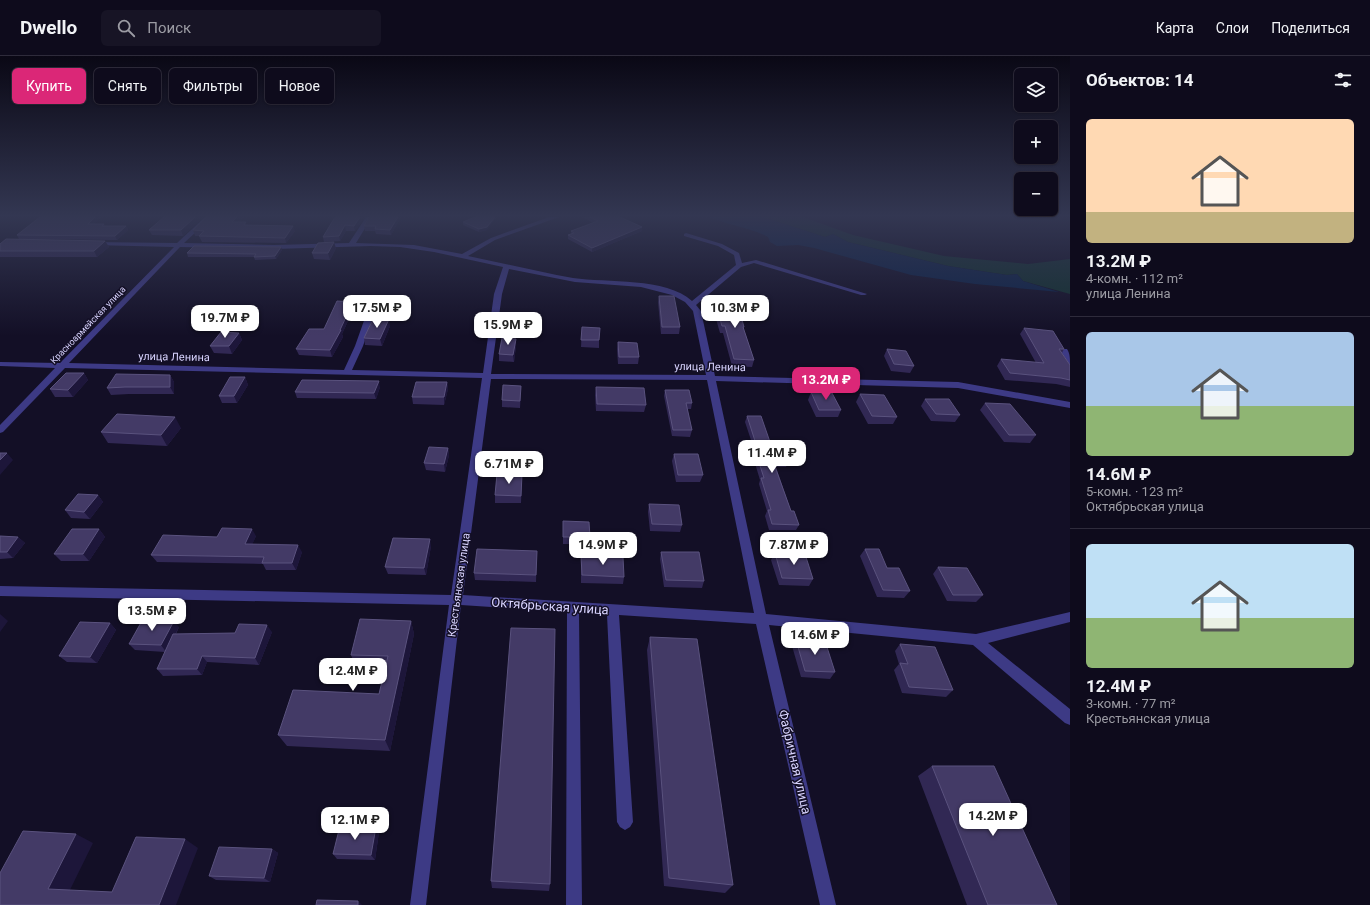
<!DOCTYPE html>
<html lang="ru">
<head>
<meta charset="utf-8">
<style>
	body { margin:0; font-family:Roboto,sans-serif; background:#171425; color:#f1f3f6; height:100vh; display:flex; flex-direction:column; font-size:15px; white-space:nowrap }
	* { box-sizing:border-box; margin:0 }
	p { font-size:13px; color:#9b9ba3 }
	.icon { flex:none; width:22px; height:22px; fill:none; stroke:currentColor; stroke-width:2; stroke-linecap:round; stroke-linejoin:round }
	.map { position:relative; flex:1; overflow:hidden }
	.drawer { display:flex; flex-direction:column; background:#0e0b1c; width:300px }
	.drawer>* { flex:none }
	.hud { position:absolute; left:12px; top:12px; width:380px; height:36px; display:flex; gap:8px }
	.tools { position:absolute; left:1014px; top:12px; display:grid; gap:8px }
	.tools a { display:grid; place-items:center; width:44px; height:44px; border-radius:6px; background:#0e0b1c; box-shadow:0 1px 3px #0004,0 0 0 1px #2e2b3b; font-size:20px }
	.price { position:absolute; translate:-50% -34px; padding:0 9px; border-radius:8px; background:#fff; color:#222; font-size:13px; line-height:26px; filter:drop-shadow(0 1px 2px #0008) }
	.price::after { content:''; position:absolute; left:50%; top:24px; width:12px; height:9px; margin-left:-6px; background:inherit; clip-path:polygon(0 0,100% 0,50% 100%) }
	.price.on { background:#db2777; color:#fff }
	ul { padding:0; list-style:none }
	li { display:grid; align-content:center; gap:8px; height:212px; padding:0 16px }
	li+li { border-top:1px solid #2e2b3b }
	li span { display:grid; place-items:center; height:124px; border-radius:6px; color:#555 }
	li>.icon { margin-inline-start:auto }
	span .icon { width:72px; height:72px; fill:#fffc; stroke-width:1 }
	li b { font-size:17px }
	h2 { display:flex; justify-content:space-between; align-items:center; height:48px; padding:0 16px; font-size:17px }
	.chip { padding:0 14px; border-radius:6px; background:#0e0b1c; box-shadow:0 1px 3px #0004,0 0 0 1px #2e2b3b; font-size:14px; line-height:36px }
	.chip.on { background:#db2777; color:#fff }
	header { display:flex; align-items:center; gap:24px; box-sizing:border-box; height:56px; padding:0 20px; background:#0e0b1c; border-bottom:1px solid #2e2b3b }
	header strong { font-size:19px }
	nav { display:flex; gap:22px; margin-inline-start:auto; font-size:14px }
	.search { width:280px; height:36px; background:#171425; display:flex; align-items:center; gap:10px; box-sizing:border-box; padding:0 14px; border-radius:6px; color:#9b9ba3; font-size:15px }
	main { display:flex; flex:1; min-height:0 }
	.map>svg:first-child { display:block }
	.green { fill:#12302f }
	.water { fill:#0c2248 }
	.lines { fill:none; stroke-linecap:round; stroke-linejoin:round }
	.minor { fill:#3d3a85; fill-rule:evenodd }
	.wall { fill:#312854 }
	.shaded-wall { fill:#1d163a }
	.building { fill:#433a66; stroke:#5a527e }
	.labels { text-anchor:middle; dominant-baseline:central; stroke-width:3; stroke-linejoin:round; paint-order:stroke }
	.far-street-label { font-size:9px; fill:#d9d4ff; stroke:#130f26 }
	.street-label { font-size:11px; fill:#d9d4ff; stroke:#130f26 }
	.near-street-label { font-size:13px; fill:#d9d4ff; stroke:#130f26 }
</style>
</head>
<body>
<header>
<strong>Dwello</strong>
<div class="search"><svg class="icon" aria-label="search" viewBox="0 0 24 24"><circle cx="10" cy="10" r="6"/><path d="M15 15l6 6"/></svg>Поиск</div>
<nav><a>Карта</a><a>Слои</a><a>Поделиться</a></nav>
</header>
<main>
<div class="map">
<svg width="1070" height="849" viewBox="0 0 1070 849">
	<rect width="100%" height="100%" fill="#130f26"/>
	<path class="green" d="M763,161h40l50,18 91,21 84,8 42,-5v35l-47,-13 -6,-7 -10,1 -59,-9 -100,-24 -15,-8 -8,3z"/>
	<path class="water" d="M710,161h53l62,20 8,-3 15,8 100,24 59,9 10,-1 6,7 36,11 -84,-8 -64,-9 -97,-27 -16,-3 -21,1 -7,-4 -2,-5c-18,-10 -39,-11 -58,-20z"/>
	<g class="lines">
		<path class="minor" d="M205,161h7l-28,26 90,2 75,-2 17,-26h6l-16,26 58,2 48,9 29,-16 58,-21h10l-64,23 -27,16c35,7 70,16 105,22 34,5 93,-1 119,23l44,-36 -2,-10 -16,-9 -34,-10v-2l2,-1 36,11 17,9 3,10 14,-3 111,34 -2,1h-4l-107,-32 -13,4 -45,38 5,6 14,65 243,6 112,20v6l-112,-20 -242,-7 50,233 210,20 94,-22v10l-82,21 82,66v16l-5,-2 -92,-78 -204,-20 67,280h-16l-64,-281 -137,-9 14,207 -3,5 -5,3 -5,-3 -3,-5 -10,-207 -28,-2 3,292h-16l1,-293 -106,-7 -35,300h-16l39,-300 -449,-9v-10l451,9 31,-217 -417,-10 -62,64 -3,1v-8l55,-57 -55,-2v-4l60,1 114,-116 -81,-2 -3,-2 1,-1 86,1zM180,191l94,2 97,-3 29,1 34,5 69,15 -9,27 -11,79 -131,-3 11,-24 9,-27h15l1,-2 -4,-2h-18l-11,31 -11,24 -275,-7zM509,213l66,13 66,5 31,8 13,7 8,9 13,64 -215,-1 11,-80zM491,323l216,1 47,233 -291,-18z
			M1061,293h6c3,5 3,9 3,15h-3l-7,-13z"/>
	</g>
	<path class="wall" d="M101,161l-7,7h10l1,2h21l2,4 -11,10 -98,-1 -2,-4z
		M164,161h39l-20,19 -31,-1 -3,-5z
		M244,161l-5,5 8,3 48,6 -9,12 -84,-1 -3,-6h1h-5l-2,-6z
		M335,161h30l-10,14h-9l-6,10 -16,1 -1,-5z
		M401,161l-10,18 -15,-1 -1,-3h-10l-1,-5z
		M583,161h40v2l19,12 -50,21 -24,-13v-4l3,-1v-3l22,-8z
		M463,166l24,8 -8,2 -16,-7z
		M105,185l4,6 -12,10h-97v-13z
		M281,191l1,3 -6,9 -21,1 -1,-3h-66l-1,-4z
		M336,192l-6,12 -16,-1 -2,-6z
		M659,240l21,31 -1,7h-18l-3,-32z
		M354,252l-12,26 1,3 -11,20 -33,-2 -3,-6z
		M718,256l26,15v3l10,30 -2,7 -20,-1 -9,-33h-3l-4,-14z
		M390,270l-8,20 -17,-1 -1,-7z
		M582,271l17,13v8l-18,-1z
		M1024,272l40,21 -2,4 8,12v22l-14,-3 -51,-4 -8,-14 4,-7 35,4 -16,-29z
		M239,277l3,7 -10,14 -18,-1 -4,-7z
		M618,286l21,15 -1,7h-20l-1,-15z
		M516,290l-2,16 -15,-1v-7z
		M887,293l27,17 -4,7 -19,-2 -7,-15z
		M84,317l4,7 -15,17h-18l-5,-8z
		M170,319l4,7v12h-45l-18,1 -4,-7z
		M245,321l3,8 -11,18h-15l-3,-7z
		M447,326l1,7 -4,16 -31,-1 -1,-7z
		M521,330l-1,22 -18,-1v-7z
		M380,331l-4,12 -79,-1 -2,-6z
		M596,331l50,18 -2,7 -48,-1 -1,-16z
		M665,334l27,13 -1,6h-4l5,21 -2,7 -18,-1 -8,-40z
		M811,336l30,18 -3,7h-22l-8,-17z
		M860,338l37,23 -4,7h-25l-12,-22z
		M925,343l35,16 -5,7 -24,-1 -10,-15z
		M985,347l51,32 -6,8 -26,-1 -24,-32z
		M747,360l24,29 18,16 -3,6h-10l15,44 8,14 -3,5h-27l-4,-14 2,-5 -8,-27 1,-4 -9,-30 2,-4 -8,-24z
		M181,372l-14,18 -59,-3 -7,-11z
		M448,392l1,7 -4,17 -19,-2 -2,-7z
		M674,398l29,21 -3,7h-24l-4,-21z
		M522,418l-1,29h-26v-8z
		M98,439l5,7 -13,17 -19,-1 -6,-8z
		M649,448l33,21 -2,7 -30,-1 -2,-19z
		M563,465l27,16 -1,7h-26z
		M99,473l6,8 -16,24h-28l-7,-7z
		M0,480l18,1 7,6 -12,15 -13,1z
		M256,480l-4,8 50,8 -6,18h-30l-3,-6 -106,-2 -6,-7 66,-18z
		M431,490l-5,29 -38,-1 -3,-7z
		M865,493l22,19 23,23 -6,7 -27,-1 -17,-41z
		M537,495l-1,31 -61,-2 -1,-7z
		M661,496l43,29 -2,7 -38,-1 -4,-28z
		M775,497l38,26 -4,7 -30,-1 -8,-25z
		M581,500l43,21 -1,7 -42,-1z
		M938,511l45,28 -7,7 -29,-1 -14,-27z
		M411,565l3,13 -24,117 -103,-5 -9,-11 101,-41 6,-25 -29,-2 -5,-12z
		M110,567l6,7 -19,33 -30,-1 -8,-6z
		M179,571l-3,7 59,-1 37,-1 -13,33 -52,-3 -5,13 -39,1 -6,-7 8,-17 -30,-2 -6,-6z
		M650,581l83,248 -8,8 -61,-7 -17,-236z
		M796,584l39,32 -5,7 -29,-2 -9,-31z
		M900,588l53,46 -7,7 -44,-4 -8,-23 5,-6 -4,-13z
		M932,710l125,139h-90l-49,-129z
		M376,771l3,5 -4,28 -38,-1 -4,-5z
		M272,793l6,4 -8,29 -54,-2 -7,-4z
		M491,825l59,3 -1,7 -57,-3z"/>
	<path class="shaded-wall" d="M95,161h6l-10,11 -3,-4z
		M195,161h8l-20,19 -2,-6z
		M237,161h7l-10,10 -2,-5z
		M360,161h5l-10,14 -1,-5z
		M398,161h3l-10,18 -1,-5z
		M495,161h2l-10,13 -8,2v-3z
		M345,169l1,6 -6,10 -1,-5z
		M126,170l2,4 -11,10 -2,-4z
		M293,170l2,5 -9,12 -1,-5z
		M642,171v4l-50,21v-4z
		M105,185l4,6 -12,10 -3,-6z
		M334,186l2,6 -6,12 -2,-7z
		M281,191l1,3 -6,9 -1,-3z
		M353,246l1,6 -12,26 1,3 -11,20 -2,-7z
		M389,263l1,7 -8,20 -2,-7z
		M239,277l3,7 -10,14 -3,-8z
		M516,283v7l-2,16 -1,-7z
		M84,317l4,7 -15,17 -5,-7z
		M170,319l4,7v12l-4,-7z
		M245,321l3,8 -11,18 -3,-7z
		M379,325l1,6 -4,12 -2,-6z
		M447,326l1,7 -4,16v-8z
		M521,330v7l-1,15v-7z
		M175,361l6,11 -14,18 -6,-11z
		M448,392l1,7 -4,17 -1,-8z
		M7,397l6,7 -13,15v-15z
		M522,418v8l-1,21v-7z
		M98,439l5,7 -13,17 -6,-7z
		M99,473l6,8 -16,24 -6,-7z
		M252,473l4,7 -7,16 -4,-8z
		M18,481l7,6 -12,15 -6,-6z
		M430,483l1,7 -5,29 -2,-7z
		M298,489l4,7 -6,18 -4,-7z
		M0,558l8,7 -8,11z
		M174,565l5,6 -13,25 -5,-7z
		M411,565l3,13 -24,117 -5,-11z
		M110,567l6,7 -19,33 -7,-6z
		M267,569l5,7 -13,33 -4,-7z
		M202,600l5,6 -5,13 -5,-6z
		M376,771l3,5 -4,28 -4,-5z
		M76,778l17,9 -26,53 -19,-7z
		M185,783l13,9 -22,57h-17z
		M272,793l6,4 -8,29 -6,-4z
		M358,845l4,4h-4z"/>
	<path class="building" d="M40,161h55l-7,7h16l-2,2h24l-11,10 -98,-1z
		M164,161h31l-14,13h-32z
		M206,161h31l-5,5h14l-2,3 49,1 -8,12 -86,-2 5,-5 -11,-1z
		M335,161h25l-6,9 -9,-1 -6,11 -16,1z
		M369,161h29l-8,13 -15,-1 1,-3h-12z
		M475,161h20l-8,10 -8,2 -16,-7z
		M590,161h30l22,10 -50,21 -24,-13 6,-2 -3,-2 27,-10z
		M6,183l99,2 -11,10h-94v-7z
		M334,186l-6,11h-16l6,-10z
		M194,190l87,1 -6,9 -21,1 2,-3 -69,-1z
		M659,240h15l6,31h-18z
		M724,242h12l8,29h-1l11,33 -20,-1 -9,-33h-3l-4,-14z
		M337,245l16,1 -13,28h1l-11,20 -34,-1 13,-20h15z
		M373,263h16l-9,20 -16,-1z
		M582,271l18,1 -1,12h-18z
		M1024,272l29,3 11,18h-5l11,16v15l-9,-2 -51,-5 -9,-14 43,4z
		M221,276l18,1 -10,13h-19z
		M502,282l14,1 -3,16 -14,-1z
		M618,286l19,1 2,14h-20z
		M887,293l19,2 8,15 -20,-2z
		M66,317h18l-16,17 -18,-1z
		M116,318l54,1v12h-45l-18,1z
		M230,321h15l-11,19h-15z
		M302,324l77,1 -5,12 -79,-1z
		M416,326h31l-3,15h-32z
		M503,329l18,1 -1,15 -18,-1z
		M596,331l48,1 2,17 -49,-1z
		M665,334h24l3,13h-6l6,27h-19z
		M811,336l21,1 9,17h-22z
		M860,338l24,1 13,22 -25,-1z
		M925,343h24l11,16 -24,-1z
		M985,347l25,1 26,31h-27z
		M117,358l58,3 -14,18 -60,-3z
		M747,360h14l10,29h12l6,16h-16l18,50h3l5,14 -27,-1 -4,-14h3l-10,-32h3l-11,-34h3z
		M429,391l19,1 -4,16 -20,-1z
		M0,397h7l-7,7z
		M674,398h24l5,21h-25z
		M497,418h25l-1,22 -26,-1z
		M78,438l20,1 -14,17 -19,-2z
		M649,448l30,1 3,20 -30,-1z
		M563,465l26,1 1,15h-27z
		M222,472l30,1 -7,15 53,1 -6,18h-30l2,-6 -113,-2 12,-20 54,2z
		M72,473h27l-16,25h-29z
		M0,480l18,1 -11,15h-7z
		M393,482l37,1 -6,29 -39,-1z
		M477,493l60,2 -1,24 -62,-2z
		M865,493h14l8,19h12l11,23 -27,-1z
		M661,496h38l5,29 -38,-1z
		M775,497l30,1 8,25 -31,-1z
		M581,500l42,1 1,20 -42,-2z
		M938,511l29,1 16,27h-30z
		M143,563l31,2 -13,24 -32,-1z
		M360,563l51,2 -26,119 -107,-5 15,-45 86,4 9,-38 -37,-1z
		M80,566l30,1 -20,34 -31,-1z
		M239,568l28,1 -12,33 -53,-2 -5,13h-40l16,-35 62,-1z
		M511,572l44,1 -5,255 -59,-3z
		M650,581l47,2 36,246 -64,-7z
		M796,584l29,1 10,31 -30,-1z
		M900,588l35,3 18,43 -44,-3 -9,-24 8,1z
		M932,710h62l63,139h-69z
		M340,770l36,1 -5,28 -38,-1z
		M23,775l53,3 -28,55 64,3 24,-55 49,2 -26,66h-159v-32z
		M219,791l53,2 -8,29 -55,-2z
		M317,844l41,1v4h-42z"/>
	<linearGradient id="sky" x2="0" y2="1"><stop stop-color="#0a0815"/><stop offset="0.57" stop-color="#333752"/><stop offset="1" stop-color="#333752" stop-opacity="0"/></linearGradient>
	<rect width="1070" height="280" fill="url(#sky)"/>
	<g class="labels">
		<g class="far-street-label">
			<text transform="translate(88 269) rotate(-46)">Красноармейская улица</text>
		</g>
		<g class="street-label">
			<text transform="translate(174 301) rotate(1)">улица Ленина</text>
			<text transform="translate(710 311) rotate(1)">улица Ленина</text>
			<text transform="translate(459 529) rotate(-82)">Крестьянская улица</text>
		</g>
		<g class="near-street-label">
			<text transform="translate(550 550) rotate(4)">Октябрьская улица</text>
			<text transform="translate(795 706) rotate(77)">Фабричная улица</text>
		</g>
	</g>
</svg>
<div class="tools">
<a><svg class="icon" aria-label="layers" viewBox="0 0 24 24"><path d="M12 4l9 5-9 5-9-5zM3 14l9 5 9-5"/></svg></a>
<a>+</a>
<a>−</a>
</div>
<b class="price" style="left:377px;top:273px">17.5M ₽</b>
<b class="price" style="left:735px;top:273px">10.3M ₽</b>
<b class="price" style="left:225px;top:283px">19.7M ₽</b>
<b class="price" style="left:508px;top:290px">15.9M ₽</b>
<b class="price on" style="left:826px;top:345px">13.2M ₽</b>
<b class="price" style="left:772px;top:418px">11.4M ₽</b>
<b class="price" style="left:509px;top:429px">6.71M ₽</b>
<b class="price" style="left:603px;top:510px">14.9M ₽</b>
<b class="price" style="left:794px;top:510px">7.87M ₽</b>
<b class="price" style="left:152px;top:576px">13.5M ₽</b>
<b class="price" style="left:815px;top:600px">14.6M ₽</b>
<b class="price" style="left:353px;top:636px">12.4M ₽</b>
<b class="price" style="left:993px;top:781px">14.2M ₽</b>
<b class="price" style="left:355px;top:785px">12.1M ₽</b>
<div class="hud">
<a class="chip on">Купить</a>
<a class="chip">Снять</a>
<a class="chip">Фильтры</a>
<a class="chip">Новое</a>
</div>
</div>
<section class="drawer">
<h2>Объектов: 14<svg class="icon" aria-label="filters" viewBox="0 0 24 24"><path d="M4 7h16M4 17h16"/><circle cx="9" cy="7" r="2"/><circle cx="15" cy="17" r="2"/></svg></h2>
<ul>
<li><span style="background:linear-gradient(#ffd9b3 75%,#c2b280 0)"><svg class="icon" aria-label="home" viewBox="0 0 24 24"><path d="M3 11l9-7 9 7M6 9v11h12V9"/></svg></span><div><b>13.2M ₽</b><p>4-комн. · 112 m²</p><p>улица Ленина</p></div></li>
<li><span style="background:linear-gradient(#a9c7e8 60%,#8fb573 0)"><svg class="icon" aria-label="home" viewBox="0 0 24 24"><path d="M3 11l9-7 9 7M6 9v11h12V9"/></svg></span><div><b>14.6M ₽</b><p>5-комн. · 123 m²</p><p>Октябрьская улица</p></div></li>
<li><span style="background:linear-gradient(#bfe0f5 60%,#8fb573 0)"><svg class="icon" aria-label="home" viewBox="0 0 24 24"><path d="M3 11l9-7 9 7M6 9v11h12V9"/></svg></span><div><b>12.4M ₽</b><p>3-комн. · 77 m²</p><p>Крестьянская улица</p></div></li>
</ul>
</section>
</main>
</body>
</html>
